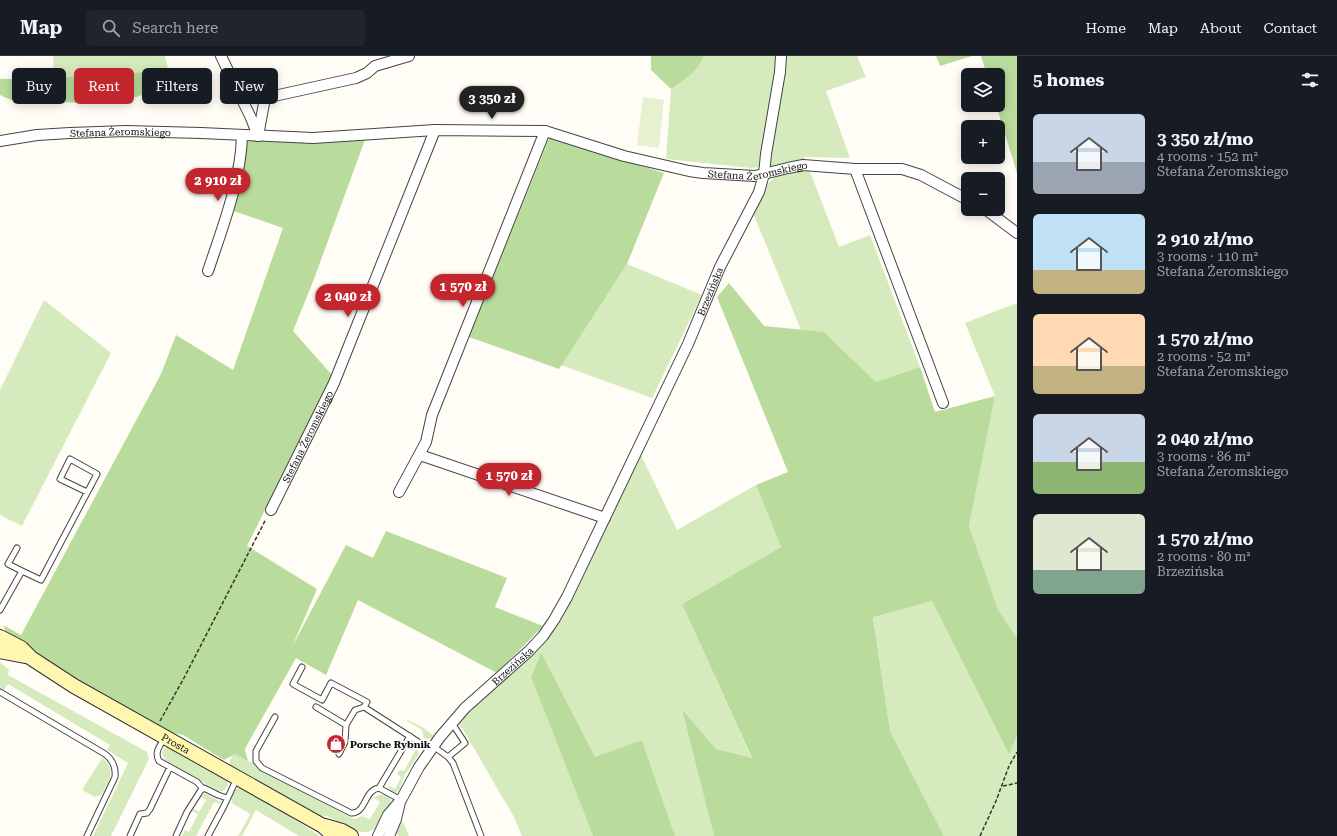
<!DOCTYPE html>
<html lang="en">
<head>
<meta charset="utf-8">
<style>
	body { margin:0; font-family:"Roboto Serif",serif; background:#20242c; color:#f1f3f6; height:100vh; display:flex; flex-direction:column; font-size:15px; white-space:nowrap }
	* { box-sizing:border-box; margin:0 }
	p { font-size:13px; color:#9ea1a6 }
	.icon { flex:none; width:22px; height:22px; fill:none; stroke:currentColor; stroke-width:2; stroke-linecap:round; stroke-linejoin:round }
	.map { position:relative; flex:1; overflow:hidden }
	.drawer { display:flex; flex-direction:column; background:#171b24; width:320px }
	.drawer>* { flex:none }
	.hud { position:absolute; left:12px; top:12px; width:380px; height:36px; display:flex; gap:8px }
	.buttons { position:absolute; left:961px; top:12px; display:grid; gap:8px }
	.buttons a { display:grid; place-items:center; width:44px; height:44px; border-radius:6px; background:#171b24; box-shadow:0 2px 10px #0003; font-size:20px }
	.price { position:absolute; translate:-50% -34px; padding:0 9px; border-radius:14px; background:#c4262e; color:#fff; font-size:13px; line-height:26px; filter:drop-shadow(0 1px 2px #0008) }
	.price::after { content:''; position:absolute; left:50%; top:24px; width:12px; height:9px; margin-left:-6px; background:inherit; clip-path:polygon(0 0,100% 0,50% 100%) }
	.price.active { background:#222; color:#fff }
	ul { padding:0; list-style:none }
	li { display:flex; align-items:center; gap:12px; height:100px; padding:0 16px }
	li span { display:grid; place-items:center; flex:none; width:112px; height:80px; border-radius:6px; color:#555 }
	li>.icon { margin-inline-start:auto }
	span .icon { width:48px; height:48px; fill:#fffc; stroke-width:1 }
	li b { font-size:17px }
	h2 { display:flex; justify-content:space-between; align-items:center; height:48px; padding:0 16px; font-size:17px }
	.chip { padding:0 14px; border-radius:6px; background:#171b24; box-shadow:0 2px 10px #0003; font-size:14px; line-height:36px }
	.chip.active { background:#c4262e; color:#fff }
	header { display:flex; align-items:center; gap:24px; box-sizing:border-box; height:56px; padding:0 20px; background:#171b24; border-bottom:1px solid #363941 }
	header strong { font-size:19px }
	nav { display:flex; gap:22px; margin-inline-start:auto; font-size:14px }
	.search { width:280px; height:36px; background:#20242c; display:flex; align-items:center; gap:10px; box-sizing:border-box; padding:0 14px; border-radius:6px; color:#9ea1a6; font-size:15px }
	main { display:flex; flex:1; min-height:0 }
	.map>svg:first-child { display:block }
	.green { fill:#d5ebbd }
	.forest { fill:#b9dc9c }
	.pitch { fill:#e6f2cf }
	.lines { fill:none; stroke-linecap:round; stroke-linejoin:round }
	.lane-casing { stroke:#444; stroke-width:7 }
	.street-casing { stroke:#444; stroke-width:12 }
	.secondary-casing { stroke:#333; stroke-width:16 }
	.path { stroke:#333; stroke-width:1.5; stroke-dasharray:4 2; stroke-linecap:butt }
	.lane { stroke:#fff; stroke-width:5 }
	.street { stroke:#fff; stroke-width:10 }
	.secondary { stroke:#fff6b0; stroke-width:14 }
	.labels { text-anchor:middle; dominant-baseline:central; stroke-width:4; stroke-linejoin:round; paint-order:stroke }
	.street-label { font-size:10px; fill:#111; stroke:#fff }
	.poi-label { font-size:10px; font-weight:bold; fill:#111; stroke:#fff; text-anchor:start }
</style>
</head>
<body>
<header>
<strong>Map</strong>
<div class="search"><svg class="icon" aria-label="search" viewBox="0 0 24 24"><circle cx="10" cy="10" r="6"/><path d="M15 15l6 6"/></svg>Search here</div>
<nav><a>Home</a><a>Map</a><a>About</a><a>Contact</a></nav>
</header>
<main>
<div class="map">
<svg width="1017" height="780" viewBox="0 0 1017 780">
	<rect width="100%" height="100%" fill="#fffdf5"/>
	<path class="green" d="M53,0h112l7,29 -6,-15 -112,8z
		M704,0h71l2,8 -13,80 -5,23 -8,1 -85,-9 5,-70c13,-9 27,-17 33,-33z
		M785,0h72l9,21 -40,14 24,67 -46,-1 2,4 -38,7z
		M809,113l30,78 31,-12 50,132 -44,15 -52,-50 -23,-2 -48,-117c8,-16 14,-37 33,-41 7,-2 15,-2 23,-3z
		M627,208l75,31 -50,103 -91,-33z
		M44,244l67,53 -89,173 -22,-11v-125z
		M1017,247v335l-19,-27 -29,-85 26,-130 -30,-73z
		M641,399l36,75 79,-45 25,62 -99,57 70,155 -36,-10 -33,-39 31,126h-39l-33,-96 -47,18 -54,-106 -10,25 62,159h-71l-8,-19 -52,-89 -5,-5 74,-69 27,-28z
		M932,545l77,152 8,-17v100h-73l-54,-105 -17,-115z
		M0,606l9,8 -1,5 139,77 2,7 -38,77h-18l35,-73 -21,-13 3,-5 -102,-61 -4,6 -4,-3z
		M408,664l16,8 10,8 -1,2 -7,1 -2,-1 -2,-8 -15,-9z
		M168,690l58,31 2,5c0,6 -3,10 -10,9l-53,-31 -3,-7 2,-4z
		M413,690l4,2 2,6 -15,22 -4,13 -4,4 -5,-2 -3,-5 7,3 6,-12 -4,-3 1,-3 3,-1 3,1 11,-20 -5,-3z
		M234,697l14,8 5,2 8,8 93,48h1l7,-3 8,3 10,-17 -6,-4c6,-6 14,-3 18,4l-16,26 -8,4h-8l-33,-16h-7l-29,-14 -61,-36v-6z
		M102,702c15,11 7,24 -1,37l-6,2 -13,-7z
		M240,731l34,19 46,30h-21l-43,-26 -14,26h-4l12,-21 -1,-2 -16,-9 -2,-6 5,-9z
		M204,738h2l15,8 -1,2 -6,-2 -18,34h-14l3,-6 4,2 9,-18 -6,-3 2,-2 5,3 7,-12 -5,-3z
		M402,766l2,2 5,12h-10l-3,-3 2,-9z"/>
	<path class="forest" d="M651,0h53c-6,16 -20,24 -33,33l-20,-19z
		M936,0h36l-32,10z
		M981,0h36v117l-21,-68h2v-30h-11z
		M158,15l14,14 -36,12 -26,-1 -27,7 -72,-3 -11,-5v-16l54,-1z
		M550,80l114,37 -37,91 -68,105 -90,-32z
		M366,81l-52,142 -21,52 39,44 -85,171 70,43 -25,58 54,-102 27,13 13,-27 121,47 -12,29 48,19 -46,47 -139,-73 -32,75 -30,-17 -49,87 -2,5 3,11 -13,-7 -11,6 -41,-25 -15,-3 -102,-56 -31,-24 -28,-17 -4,-10 18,10 140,-261 15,-39 57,35 50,-142 -52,-18 14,-70z
		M729,227l35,43 60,6 52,50 44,-15 15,45 60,-16 -26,130 29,84 19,28v98l-8,18 -77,-153 -59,16 17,114 54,105h-230l-32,-127 34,40 36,9 -70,-154 99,-57 -25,-62 32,-13 -71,-175z
		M541,596l54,105 47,-17 33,96h-82l-62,-159z"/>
	<path class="pitch" d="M643,41l21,3 -5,48 -22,-3z"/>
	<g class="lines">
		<defs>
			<path id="lane" d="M17,492l-9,16 14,7
				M0,554l22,-39 19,9 56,-106 -27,-15 -10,20 27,13
				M302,611l-9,17 29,16 9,-17 36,19 -3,5 67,43
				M0,636l105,62c8,6 11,13 10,23l-28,59
				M316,651l30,18 9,-15 9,-3
				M275,661l-19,34v10l6,7 89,45c15,1 13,-23 28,-25l22,12
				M164,683c-4,7 -10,13 -5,22l38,21 6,7
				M433,690l15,11 17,-14 -13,-20
				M339,698l6,-12 1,-17
				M448,701l5,6 28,73
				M379,732l31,-52
				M130,780l10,-22 7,-1 3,-4 20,-42
				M176,780l11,-24 14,-22 3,-2 14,7 9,3
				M208,780l16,-30 13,-28"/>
			<g id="street">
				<path d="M221,0l30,62 7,18"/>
				<path d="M258,80l7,-38 91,-20 11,-5 8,-7 34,-10"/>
				<path id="s1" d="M0,85l37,-6 33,-2 56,-2 75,2 112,5 122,-8 110,1 79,25 65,15 14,2 52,3 33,-8 15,-3 52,4h47l19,6 47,25"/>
				<path d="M855,113l88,234"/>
				<path d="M985,153l32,24"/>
				<path d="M208,215c14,-42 33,-91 34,-135"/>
				<path d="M420,399l185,63"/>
				<path d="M399,436l27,-50 6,-27 113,-284"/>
				<path id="s2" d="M271,454l63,-127 101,-253"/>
				<path id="s3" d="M378,780l10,-21 13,-15 18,-33 21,-30 25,-29 64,-57 14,-15 11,-16 13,-23 121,-253 32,-77 39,-75 5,-18 2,-20 14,-82 1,-16"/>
				<path d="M389,780l7,-17 4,-17"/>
			</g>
			<g id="secondary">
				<path id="s4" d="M0,581l21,11 10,10 43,28 249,140 11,10"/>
				<path d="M0,595l25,5"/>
				<path d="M325,770l17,5 9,5"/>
			</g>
		</defs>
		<use href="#lane" class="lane-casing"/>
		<use href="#street" class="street-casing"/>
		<use href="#secondary" class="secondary-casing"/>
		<path class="path" d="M160,665l25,-45 81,-157
			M1003,730l14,-3
			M980,780l16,-35 13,-35 8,-14"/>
		<use href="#lane" class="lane"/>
		<use href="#street" class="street"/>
		<use href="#secondary" class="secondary"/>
	</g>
	<defs>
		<symbol id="shop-disc" viewBox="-11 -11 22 22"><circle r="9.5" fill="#c4262e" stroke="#fff"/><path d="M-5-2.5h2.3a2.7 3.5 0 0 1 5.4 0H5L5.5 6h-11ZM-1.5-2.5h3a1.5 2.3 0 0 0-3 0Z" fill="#fff"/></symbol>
	</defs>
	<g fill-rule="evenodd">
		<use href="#shop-disc" x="325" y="677" width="22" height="22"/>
	</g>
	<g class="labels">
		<g class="street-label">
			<text stroke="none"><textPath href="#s1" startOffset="121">Stefana Żeromskiego</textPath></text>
			<text stroke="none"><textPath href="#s1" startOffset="765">Stefana Żeromskiego</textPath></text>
			<text stroke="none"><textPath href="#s3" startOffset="645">Brzezińska</textPath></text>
			<text stroke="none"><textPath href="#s2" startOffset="82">Stefana Żeromskiego</textPath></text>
			<text stroke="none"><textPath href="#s3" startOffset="219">Brzezińska</textPath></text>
			<text stroke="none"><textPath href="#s4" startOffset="206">Prosta</textPath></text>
		</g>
		<g class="poi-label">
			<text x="350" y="688">Porsche Rybnik</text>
		</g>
	</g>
</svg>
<div class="buttons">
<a><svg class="icon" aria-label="layers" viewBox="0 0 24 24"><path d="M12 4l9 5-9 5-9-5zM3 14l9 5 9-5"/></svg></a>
<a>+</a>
<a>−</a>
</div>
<b class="price active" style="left:492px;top:64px">3 350 zł</b>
<b class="price" style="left:218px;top:146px">2 910 zł</b>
<b class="price" style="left:463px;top:252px">1 570 zł</b>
<b class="price" style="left:348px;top:262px">2 040 zł</b>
<b class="price" style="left:509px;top:441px">1 570 zł</b>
<div class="hud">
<a class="chip">Buy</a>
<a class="chip active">Rent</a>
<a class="chip">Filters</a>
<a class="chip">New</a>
</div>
</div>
<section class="drawer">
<h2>5 homes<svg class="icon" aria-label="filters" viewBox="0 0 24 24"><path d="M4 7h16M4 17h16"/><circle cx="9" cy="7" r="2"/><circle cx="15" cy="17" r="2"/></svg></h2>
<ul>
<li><span style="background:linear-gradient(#c9d6e8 60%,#9aa5b1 0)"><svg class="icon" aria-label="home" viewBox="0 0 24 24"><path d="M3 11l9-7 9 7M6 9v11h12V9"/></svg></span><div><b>3 350 zł/mo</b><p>4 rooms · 152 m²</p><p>Stefana Żeromskiego</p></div></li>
<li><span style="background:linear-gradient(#bfe0f5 70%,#c2b280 0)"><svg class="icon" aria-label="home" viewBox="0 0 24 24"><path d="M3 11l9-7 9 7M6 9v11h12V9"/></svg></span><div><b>2 910 zł/mo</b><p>3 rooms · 110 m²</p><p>Stefana Żeromskiego</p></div></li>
<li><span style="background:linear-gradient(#ffd9b3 65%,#c2b280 0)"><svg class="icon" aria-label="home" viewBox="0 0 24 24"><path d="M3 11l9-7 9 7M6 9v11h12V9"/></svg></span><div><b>1 570 zł/mo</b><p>2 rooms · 52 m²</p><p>Stefana Żeromskiego</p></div></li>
<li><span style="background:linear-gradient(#c9d6e8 60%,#8fb573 0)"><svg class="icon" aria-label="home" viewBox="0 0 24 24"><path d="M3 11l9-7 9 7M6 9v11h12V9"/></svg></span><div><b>2 040 zł/mo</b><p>3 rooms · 86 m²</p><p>Stefana Żeromskiego</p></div></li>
<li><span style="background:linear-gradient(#dfe7d0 70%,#7fa58c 0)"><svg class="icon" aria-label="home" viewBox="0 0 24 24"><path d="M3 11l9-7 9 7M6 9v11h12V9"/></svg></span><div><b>1 570 zł/mo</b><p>2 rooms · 80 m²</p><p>Brzezińska</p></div></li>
</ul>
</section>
</main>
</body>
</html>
